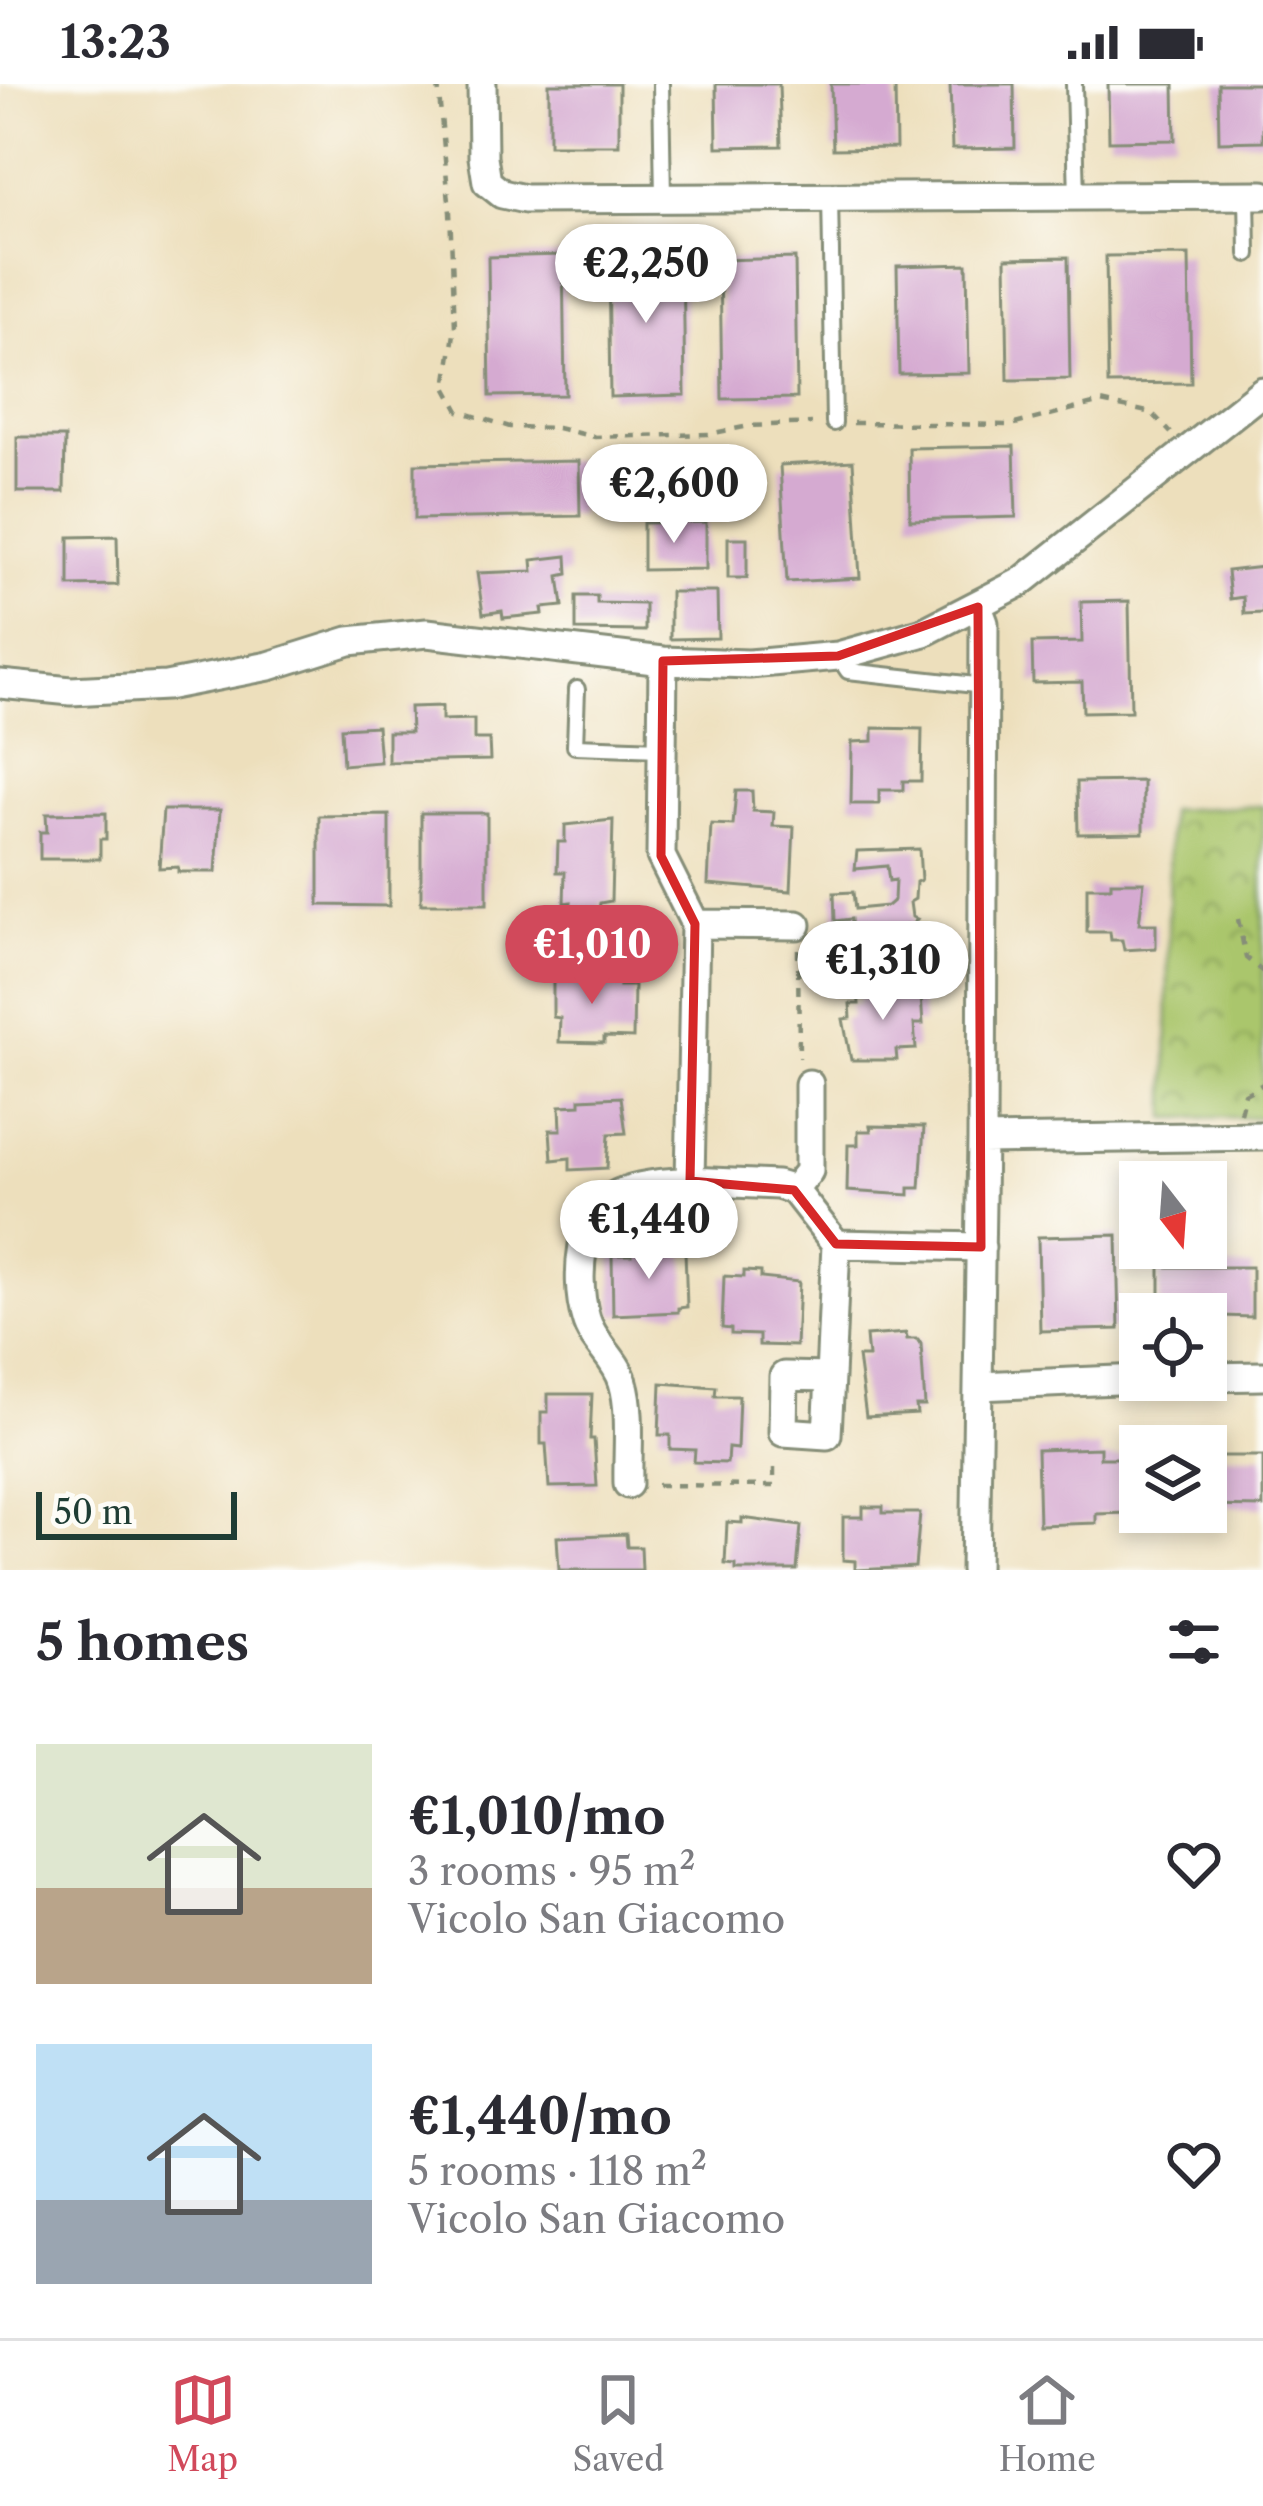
<!DOCTYPE html>
<html lang="en">
<head>
<meta charset="utf-8">
<style>
	body { margin:0; font-family:"Libre Caslon Text",serif; background:#f7f7f7; color:#2b2b33; height:100vh; display:flex; flex-direction:column; font-size:45px; white-space:nowrap }
	* { box-sizing:border-box; margin:0 }
	p { font-size:39px; color:#7c7c81 }
	.icon { flex:none; width:66px; height:66px; fill:none; stroke:currentColor; stroke-width:2; stroke-linecap:round; stroke-linejoin:round }
	.map { position:relative; height:1486px; overflow:hidden }
	.panel { display:flex; flex-direction:column; background:#fff; flex:1 }
	.panel>* { flex:none }
	.needle { width:78px; rotate:163deg }
	.controls { position:absolute; left:1119px; top:1077px; display:grid; gap:24px }
	.controls a { display:grid; place-items:center; width:108px; height:108px; border-radius:0px; background:#fff; box-shadow:0 6px 18px #0003; font-size:60px }
	.scale { position:absolute; left:36px; bottom:30px; width:201px; box-sizing:border-box; padding-left:12px; border:6px solid #1f3d34; border-top:0; font-size:33px; line-height:42px; white-space:nowrap; color:#1f3d34; -webkit-text-stroke:9px #fdfcf7; paint-order:stroke }
	.price { position:absolute; translate:-50% -102px; padding:0 27px; border-radius:42px; background:#fff; color:#222; font-size:39px; line-height:78px; filter:drop-shadow(0 3px 6px #0008) }
	.price::after { content:''; position:absolute; left:50%; top:72px; width:36px; height:27px; margin-left:-18px; background:inherit; clip-path:polygon(0 0,100% 0,50% 100%) }
	.price.active { background:#d1495b; color:#fff }
	ul { padding:0; list-style:none }
	li { display:flex; align-items:center; gap:36px; height:300px; padding:0 36px }
	li span { display:grid; place-items:center; flex:none; width:336px; height:240px; border-radius:0px; color:#555 }
	li>.icon { margin-inline-start:auto }
	span .icon { width:144px; height:144px; fill:#fffc; stroke-width:1 }
	li b { font-size:51px }
	h2 { display:flex; justify-content:space-between; align-items:center; height:144px; padding:0 36px; font-size:51px }
	.status { display:flex; justify-content:space-between; align-items:center; height:84px; padding:0 60px; background:#fff; direction:ltr }
	.status svg { height:33px; fill:currentColor }
	.dock { display:flex; justify-content:space-around; align-items:center; height:168px; border-top:3px solid #e1e1e2; background:#fff; font-size:33px; color:#7c7c81 }
	.dock a { display:grid; justify-items:center; gap:6px }
	.dock .active { color:#d1495b }
	.map>svg:first-child { display:block }
	.park { fill:url(#park-crowns); stroke:#648250; stroke-width:3 }
	.building { fill:#d5aad1 }
	.lines { fill:none; stroke-linecap:round; stroke-linejoin:round }
	.service-casing { stroke:#868e78; stroke-width:20 }
	.minor-casing { stroke:#868e78; stroke-width:33 }
	.path { stroke:#868e78; stroke-width:4.5; stroke-dasharray:9 9; stroke-linecap:butt }
	.service { stroke:#fff; stroke-width:14 }
	.minor { stroke:#fff; stroke-width:27 }
	.marked { fill:none; stroke:#d62828; stroke-width:9; stroke-linejoin:round }
</style>
</head>
<body>
<div class="status"><b>13:23</b><svg viewBox="0 0 49 12"><path d="M0 12V9h3v3zM5 12V6h3v6zM10 12V3h3v9zM15 12V0h3v12zM26 1h20v11H26zM47 4h2v5h-2z"/></svg></div>
<div class="map">
<svg width="1263" height="1486" viewBox="0 0 1263 1486">
	<defs>
		<pattern id="park-crowns" width="20" height="18" patternUnits="userSpaceOnUse" patternTransform="scale(3)"><rect width="20" height="18" fill="#aac66c"/><path d="M2 6a3 3 0 1 1 6 0M12 15a3 3 0 1 1 6 0" fill="none" stroke="#8aa25a"/></pattern>
	</defs>
	<rect width="100%" height="100%" fill="#fdfcf7"/>
	<filter id="ink" filterUnits="userSpaceOnUse"><feTurbulence type="fractalNoise" baseFrequency=".00833" numOctaves="2"/><feDisplacementMap in="SourceGraphic" scale="24" xChannelSelector="R" yChannelSelector="G"/><feConvolveMatrix kernelMatrix="1 2 1 2 8 2 1 2 1" color-interpolation-filters="sRGB"/></filter>
	<filter id="wash" filterUnits="userSpaceOnUse"><feTurbulence type="fractalNoise" baseFrequency=".004" numOctaves="4" result="noise"/><feDisplacementMap in="SourceGraphic" scale="48" xChannelSelector="R" yChannelSelector="G"/><feGaussianBlur stdDeviation="2.7" result="paint"/><feColorMatrix in="noise" values="0 0 0 0 0 0 0 0 0 0 0 0 0 0 0 0 0 1.4 0 .05"/><feComposite in="paint" operator="in"/></filter>
	<g filter="url(#wash)">
		<rect width="100%" height="100%" fill="#eddfbc"/>
		<path class="park" d="M1263,722v311l-96,1 2,-308z"/>
		<g id="blocks">
			<path class="building" d="M549,0h70v61h-70z
				M716,0h63l2,62 -64,1z
				M831,0h64l1,64 -63,1z
				M950,0h64l1,64 -63,1z
				M1108,0h66l1,56 -66,1z
				M1218,0h45v57l-44,1z
				M563,171l2,140 -75,1 -2,-139z
				M1189,171l2,128 -83,1 -2,-128z
				M683,172l2,139 -75,2 -2,-140z
				M1068,173l2,122 -62,1 -2,-122z
				M795,174l2,140 -75,1 -2,-139z
				M967,180l2,109 -70,1 -2,-108z
				M17,353h48l-1,55h-47z
				M1014,362l2,71 -106,3 -1,-72z
				M579,377l1,55 -165,3v-55z
				M853,377l7,117 -73,4 -7,-117z
				M706,438v47l-63,1v-47z
				M117,452l1,49 -49,1v-49z
				M728,454h19v40h-19z
				M567,472l1,18 -9,2 4,30 -21,2 1,6 -40,4 -1,-7 -19,3 -6,-41 56,-2 -1,-11z
				M1263,483v46l-19,1 -1,-17 -13,2 -3,-28z
				M670,508h47l1,46 -48,1z
				M576,512h21v7l48,1v27l-69,-1z
				M1129,517l2,110 -48,1 -1,-30 -49,1 -1,-40 50,-1 -1,-40z
				M442,622v14l32,-1v20h15l1,21 -102,2v-30h23l-1,-25z
				M377,642l3,36 -37,3 -2,-37z
				M873,644l49,1 -1,52h-18v9h-24v14h-28l1,-62 21,-1z
				M1143,697v52l-65,1 -1,-52z
				M736,707h16l1,20 21,1 -1,14 21,1 -3,64 -83,-7 3,-60 22,1z
				M163,726h57l-4,62h-38v-5l-19,1z
				M106,729v26h-6v20h-60v-27h7l-1,-18z
				M421,729h66v91h-66z
				M389,731v91l-70,-1v-89z
				M613,736l-2,81 -11,2 -3,17h-28l2,-18 -7,1 1,-31h-8l1,-30h7v-17z
				M919,765l2,31 -5,2 -1,17 -5,3 2,15 5,2 -9,10 -2,-3 -1,7h-17l-1,-5h-11v5h-24l-1,-14 -16,2 -1,-28 19,-1 2,17 32,-3 7,-6 1,-20 -6,1 -2,-15 -32,3 2,-18z
				M1111,798h33l-5,42h17v24l-32,2 -2,-10h-11l-1,-8h-23v-45h24z
				M553,888l52,1v4h16l-1,9h14l-1,52 -29,-1v6l-45,-1 1,-24 -7,-1z
				M901,901l1,11 19,-1 2,29h-9l2,25 -20,1 1,10h-46l-8,-41 8,-1 -1,-14h9l-1,-16z
				M621,1013l5,36 -17,1 -2,34 -37,2v-12l-18,2 -2,-30h11l-1,-24 20,-1v-6z
				M870,1042l54,1 -4,61h-11v7l-62,-4 1,-46h10v-14h13z
				M1117,1151l2,94 -79,2 -2,-94z
				M666,1161l1,6h18l2,56 -9,1v4l-65,3 -1,-60h19v-4h18v-5z
				M1160,1183h92v50l-92,-3z
				M744,1187l17,1v6l38,4 -3,64 -37,-1v-10l-28,-1v-5l-9,-1 2,-52 20,1z
				M906,1249l1,6h11l3,5 4,62h-9l1,8 -51,3 -8,-60h10l-2,-21z
				M661,1299l55,4 -1,9h24l-2,53 -9,-1 -1,15 -33,-1 1,-12 -25,-1v-14h-11z
				M548,1310h44l-2,45h4l3,47 -48,1 -3,-43h-5v-32h7z
				M1100,1364v10h27l2,55 -33,1v9l-57,2 -2,-75z
				M1206,1372h57v51l-57,-1z
				M863,1423h20v6h37l-5,54 -60,3v-9l-12,-1v-43h20z
				M742,1434l59,8 -4,44h-61v-5l-11,-1 2,-42 15,1z
				M626,1450l1,13h14l1,23h-83l-2,-33z"/>
		</g>
	</g>
	<g filter="url(#ink)">
		<use href="#blocks" fill-opacity="0" stroke="#868e78" stroke-width="3"/>
		<g class="lines">
			<defs>
				<path id="service" d="M661,0l2,113
					M1074,0l3,114
					M1247,111l1,59
					M830,112l4,227
					M838,572l10,15 136,15
					M577,605l-2,57 86,3"/>
				<path id="minor" d="M482,0l1,73 4,25 15,12 23,5 738,-4
					M663,577l-2,195 34,68 -5,257 87,4 17,5 42,54 145,3
					M0,600l71,7 95,-5 103,-20 80,-25 78,-8 236,28 86,3 89,-8 86,-24 97,-50 242,-191
					M695,840l102,1
					M982,1056l281,-4
					M794,1106l15,-19v-87
					M830,1293l-3,58 -44,-3 1,-56 46,1 6,-133
					M1206,1293l57,-1
					M979,1302l161,-7
					M628,1400c-1,-31 4,-72 -5,-102 -7,-24 -31,-40 -37,-63 -7,-23 -7,-51 -3,-74 10,-59 57,-60 107,-64
					M975,1486l7,-430 2,-517 -6,-16"/>
			</defs>
			<use href="#service" class="service-casing"/>
			<use href="#minor" class="minor-casing"/>
			<path class="path" d="M438,0l12,128 5,115 -9,60 13,24 51,16 47,1 38,9 114,-3 40,-8 63,-3
				M853,339l158,2 90,-23 51,11 19,20
				M1238,835l8,39 17,14
				M798,865l1,109
				M1240,1029l5,-19 18,-10
				M657,1401l117,1v-27"/>
			<use href="#service" class="service"/>
			<use href="#minor" class="minor"/>
		</g>
	</g>
	<path class="marked" d="M978,523l3,640 -145,-3 -42,-54 -104,-9 5,-257 -34,-68 2,-195 175,-5z"/>
</svg>
<div class="controls">
<a><svg class="needle" viewBox="-14 -14 28 28"><path d="M0-13l5 13h-10z" fill="#e53935"/><path d="M0 13l5-13h-10z" fill="#7c7c81"/></svg></a>
<a><svg class="icon" aria-label="locate" viewBox="0 0 24 24"><circle cx="12" cy="12" r="6"/><path d="M12 2v4M12 18v4M2 12h4M18 12h4"/></svg></a>
<a><svg class="icon" aria-label="layers" viewBox="0 0 24 24"><path d="M12 4l9 5-9 5-9-5zM3 14l9 5 9-5"/></svg></a>
</div>
<div class="scale">50 m</div>
<b class="price" style="left:646px;top:242px">€2,250</b>
<b class="price" style="left:674px;top:462px">€2,600</b>
<b class="price active" style="left:592px;top:923px">€1,010</b>
<b class="price" style="left:883px;top:939px">€1,310</b>
<b class="price" style="left:649px;top:1198px">€1,440</b>
</div>
<section class="panel">
<h2>5 homes<svg class="icon" aria-label="filters" viewBox="0 0 24 24"><path d="M4 7h16M4 17h16"/><circle cx="9" cy="7" r="2"/><circle cx="15" cy="17" r="2"/></svg></h2>
<ul>
<li><span style="background:linear-gradient(#dfe7d0 60%,#b9a48a 0)"><svg class="icon" aria-label="home" viewBox="0 0 24 24"><path d="M3 11l9-7 9 7M6 9v11h12V9"/></svg></span><div><b>€1,010/mo</b><p>3 rooms · 95 m²</p><p>Vicolo San Giacomo</p></div><svg class="icon" aria-label="heart" viewBox="0 0 24 24"><path d="M12 20l-8-8c-3-5 5-10 8-4 3-6 11-1 8 4z"/></svg></li>
<li><span style="background:linear-gradient(#bfe0f5 65%,#9aa5b1 0)"><svg class="icon" aria-label="home" viewBox="0 0 24 24"><path d="M3 11l9-7 9 7M6 9v11h12V9"/></svg></span><div><b>€1,440/mo</b><p>5 rooms · 118 m²</p><p>Vicolo San Giacomo</p></div><svg class="icon" aria-label="heart" viewBox="0 0 24 24"><path d="M12 20l-8-8c-3-5 5-10 8-4 3-6 11-1 8 4z"/></svg></li>
</ul>
</section>
<nav class="dock">
<a class="active"><svg class="icon" aria-label="map" viewBox="0 0 24 24"><path d="M3 6l6-2 6 2 6-2v14l-6 2-6-2-6 2zM9 4v14M15 6v14"/></svg>Map</a>
<a><svg class="icon" aria-label="saved" viewBox="0 0 24 24"><path d="M7 4h10v16l-5-4-5 4z"/></svg>Saved</a>
<a><svg class="icon" aria-label="home" viewBox="0 0 24 24"><path d="M3 11l9-7 9 7M6 9v11h12V9"/></svg>Home</a>
</nav>
</body>
</html>
